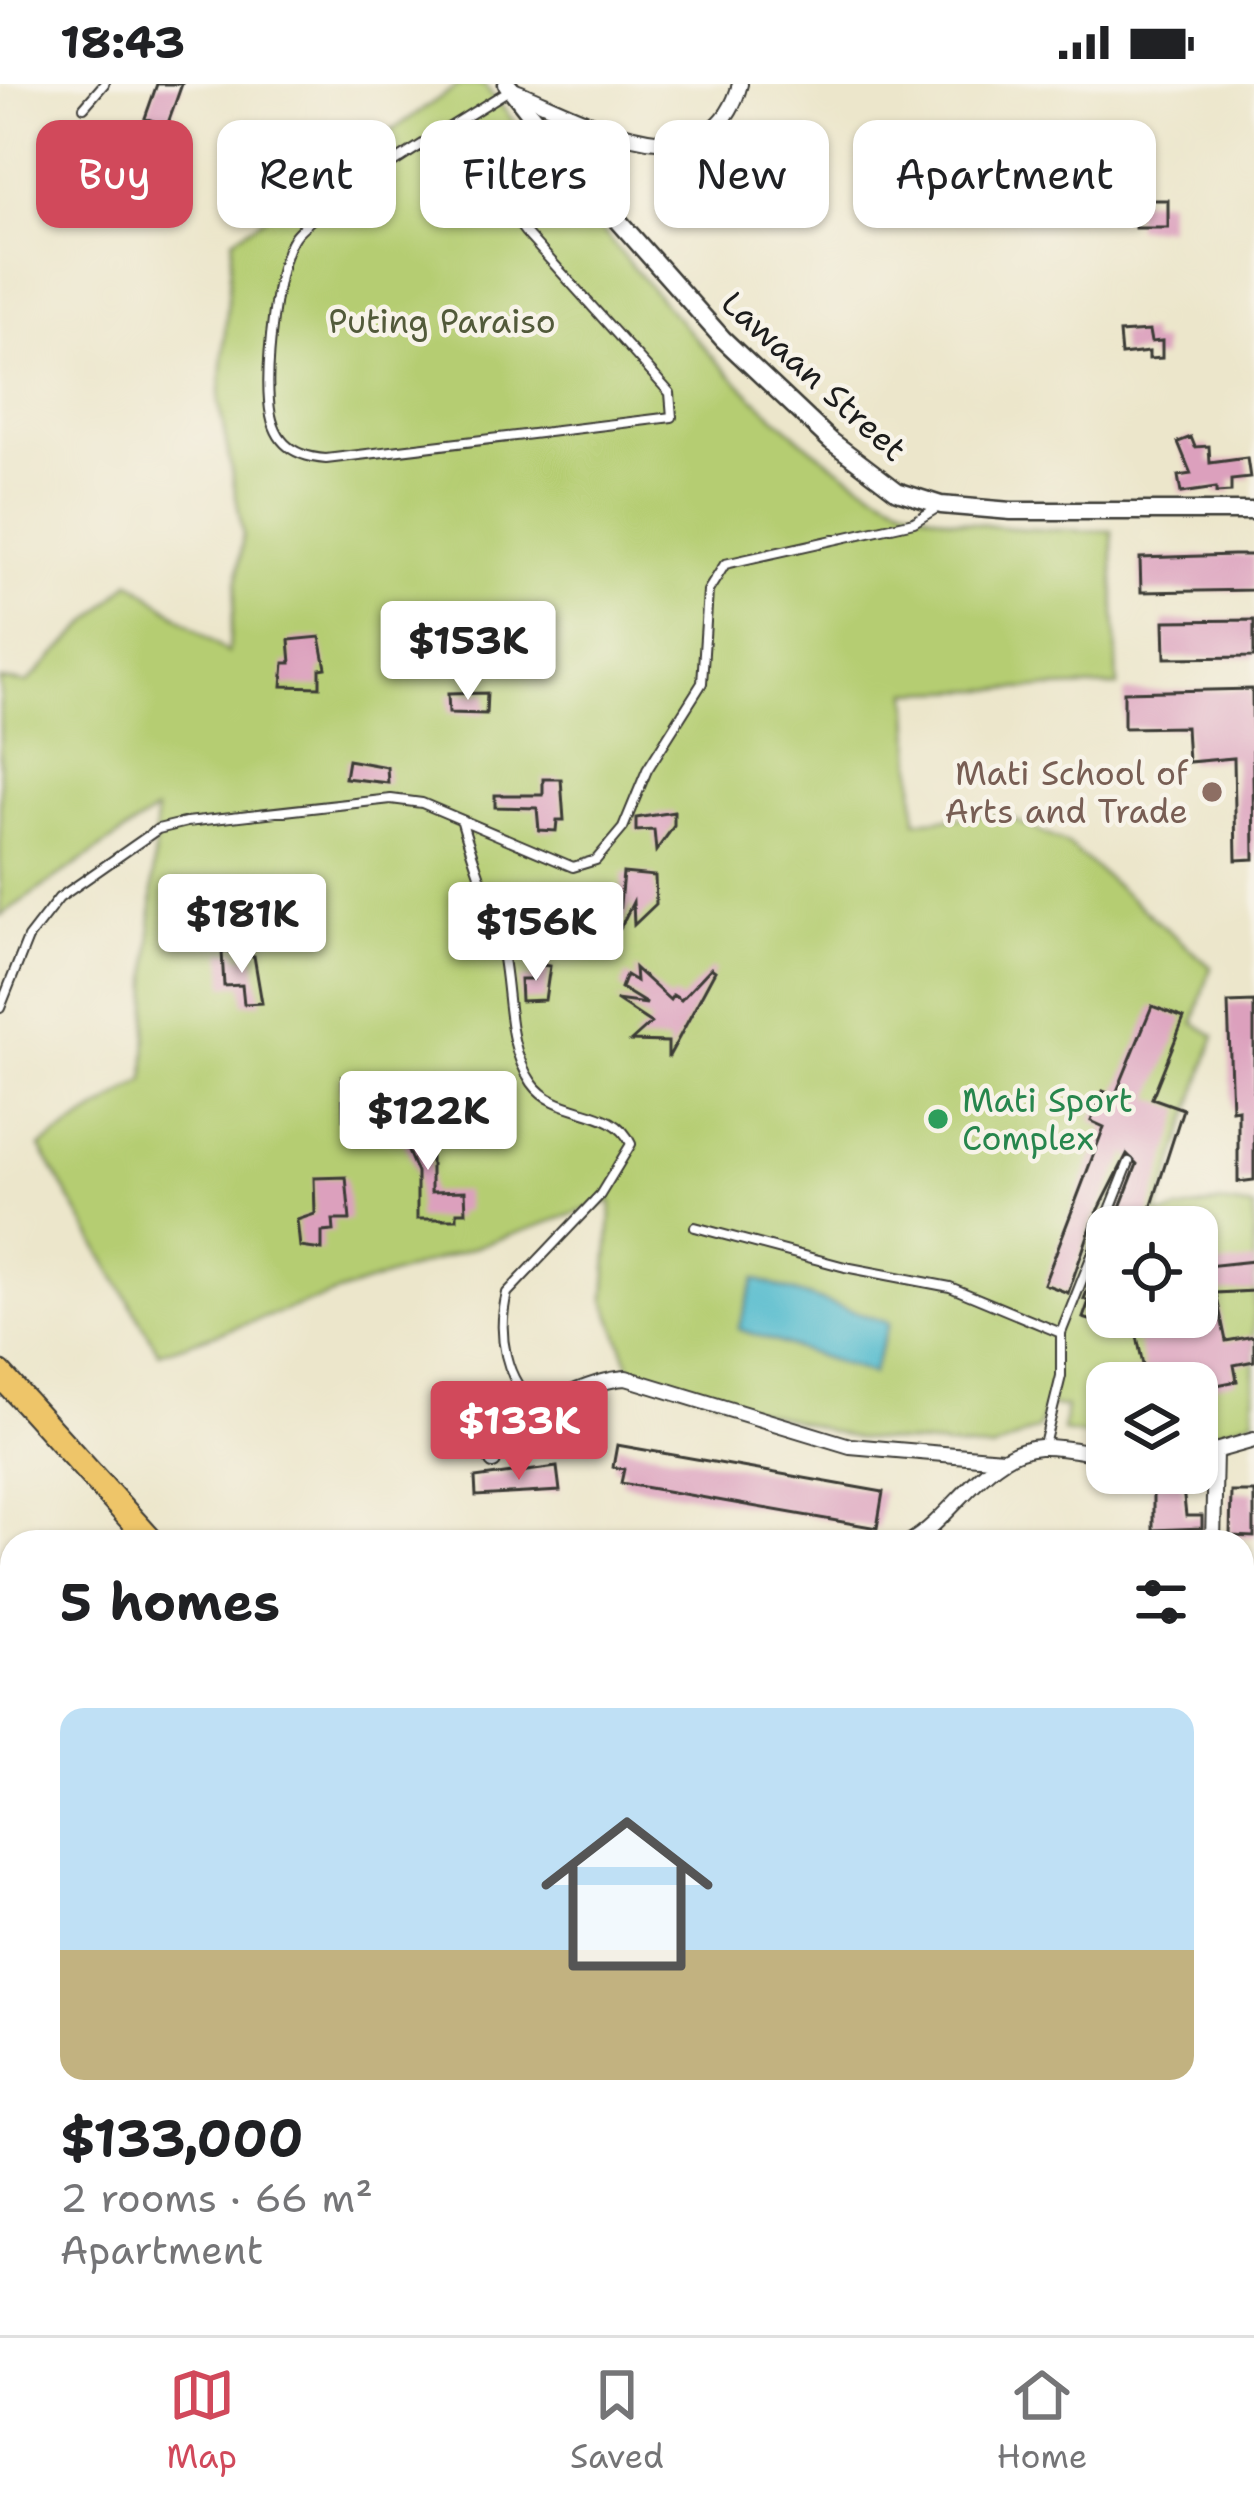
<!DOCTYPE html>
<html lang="en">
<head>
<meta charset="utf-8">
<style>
	body { margin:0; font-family:"Shantell Sans",sans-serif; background:#f2f2f2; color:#202124; height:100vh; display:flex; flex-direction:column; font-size:45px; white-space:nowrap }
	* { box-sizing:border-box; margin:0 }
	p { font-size:39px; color:#757577 }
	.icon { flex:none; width:66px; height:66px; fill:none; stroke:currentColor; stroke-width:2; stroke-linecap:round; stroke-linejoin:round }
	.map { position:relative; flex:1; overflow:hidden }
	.panel { position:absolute; left:0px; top:1446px; width:1254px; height:807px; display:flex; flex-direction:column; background:#fff; border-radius:36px 36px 0 0; box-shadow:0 3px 9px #0004 }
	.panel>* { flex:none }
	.guide { position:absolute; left:36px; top:36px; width:1182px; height:108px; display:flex; gap:24px }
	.fabs { position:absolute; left:1086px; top:1122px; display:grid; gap:24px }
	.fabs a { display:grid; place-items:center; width:132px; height:132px; border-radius:24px; background:#fff; box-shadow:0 3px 9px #0004; font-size:60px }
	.price { position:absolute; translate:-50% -102px; padding:0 27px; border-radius:12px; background:#fff; color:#222; font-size:39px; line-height:78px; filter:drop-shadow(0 3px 6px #0008) }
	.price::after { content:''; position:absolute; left:50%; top:72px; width:36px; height:27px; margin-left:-18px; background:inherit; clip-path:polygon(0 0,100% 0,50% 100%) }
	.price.selected { background:#d1495b; color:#fff }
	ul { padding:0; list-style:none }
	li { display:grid; align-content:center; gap:24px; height:636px; padding:0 60px }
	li+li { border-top:3px solid #e0e0e0 }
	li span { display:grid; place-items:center; height:372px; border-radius:24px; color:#555 }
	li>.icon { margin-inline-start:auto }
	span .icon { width:216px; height:216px; fill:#fffc; stroke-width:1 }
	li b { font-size:51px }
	h2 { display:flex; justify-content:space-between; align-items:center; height:144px; padding:0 60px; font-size:51px }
	.chip { padding:0 42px; border-radius:24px; background:#fff; box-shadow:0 3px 9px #0004; font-size:42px; line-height:108px }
	.chip.selected { background:#d1495b; color:#fff }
	.status { display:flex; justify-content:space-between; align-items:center; height:84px; padding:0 60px; background:#fff; direction:ltr }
	.status svg { height:33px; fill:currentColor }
	.menu { display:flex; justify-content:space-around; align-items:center; height:168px; border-top:3px solid #e0e0e0; background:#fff; font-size:33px; color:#757577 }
	.menu a { display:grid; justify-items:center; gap:6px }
	.menu .selected { color:#d1495b }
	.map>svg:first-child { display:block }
	.green { fill:#b5cd72; stroke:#687447; stroke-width:3; fill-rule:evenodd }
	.water { fill:#50bacd; stroke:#366b74; stroke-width:3 }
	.building { fill:#dca0bd }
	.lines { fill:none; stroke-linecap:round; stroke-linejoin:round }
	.service-casing { stroke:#3b3a36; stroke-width:12 }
	.minor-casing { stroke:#3b3a36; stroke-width:18 }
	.tertiary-casing { stroke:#3b3a36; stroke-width:21 }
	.trunk-casing { stroke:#3b3a36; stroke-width:28 }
	.service { stroke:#fff; stroke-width:8 }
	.minor { stroke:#fff; stroke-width:14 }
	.tertiary { stroke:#fff; stroke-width:16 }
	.trunk { stroke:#eec569; stroke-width:24 }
	.education-dot { fill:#8d6e63; stroke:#f7f3e8; stroke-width:4.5 }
	.leisure-dot { fill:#2e9e5b; stroke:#f7f3e8; stroke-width:4.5 }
	.labels { text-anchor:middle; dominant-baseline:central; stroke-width:9; stroke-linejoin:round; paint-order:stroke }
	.park-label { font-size:33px; fill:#525a3a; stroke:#f7f3e8 }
	.street-label { font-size:33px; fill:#1c1c1c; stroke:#f7f3e8 }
	.education-label { font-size:33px; fill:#785e54; stroke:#f7f3e8; text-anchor:end }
	.leisure-label { font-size:33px; fill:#27864d; stroke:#f7f3e8; text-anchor:start }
</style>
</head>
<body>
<div class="status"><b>18:43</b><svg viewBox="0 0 49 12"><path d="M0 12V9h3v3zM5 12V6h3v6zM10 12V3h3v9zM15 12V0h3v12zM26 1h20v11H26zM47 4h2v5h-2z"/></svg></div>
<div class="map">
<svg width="1254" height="2251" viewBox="0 0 1254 2251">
	<rect width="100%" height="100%" fill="#f7f3e8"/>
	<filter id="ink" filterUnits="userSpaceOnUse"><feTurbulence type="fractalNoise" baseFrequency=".00833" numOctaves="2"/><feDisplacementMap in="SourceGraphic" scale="24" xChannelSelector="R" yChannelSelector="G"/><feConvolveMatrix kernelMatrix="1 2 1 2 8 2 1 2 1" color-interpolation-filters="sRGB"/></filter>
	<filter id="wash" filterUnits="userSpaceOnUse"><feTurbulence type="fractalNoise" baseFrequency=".004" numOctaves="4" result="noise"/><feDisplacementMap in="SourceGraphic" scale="48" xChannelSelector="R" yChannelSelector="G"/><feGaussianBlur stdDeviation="2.7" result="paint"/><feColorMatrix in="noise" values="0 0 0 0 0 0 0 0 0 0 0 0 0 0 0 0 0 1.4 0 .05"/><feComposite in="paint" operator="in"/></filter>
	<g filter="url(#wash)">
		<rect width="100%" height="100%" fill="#ece6cb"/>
		<path class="green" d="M460,0h23c105,125 274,361 422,421 63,26 141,25 207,26l6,155 -209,6 7,129 85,-7 66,30 144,123 -17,56 21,13 -58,179 63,-12 34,5v211l-57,20v-56h-90v56l-44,-7 3,-25 -20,-1 -8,23 -46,21 -138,-12 -222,-65 -27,-74 7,-98 -453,152 -119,-206 105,-67 11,-269 -156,105v-236l27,3 104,-102 97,72 15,-119 -24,-131 14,-164zM1107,1143h90v90h-90z"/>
		<path class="water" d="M755,1195l134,44 -17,51 -134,-45z"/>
		<g id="blocks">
			<path class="building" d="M157,0h25l-15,42 -22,-8z
				M1134,116h34v28h-33z
				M1149,247l2,11 11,-1v17l-13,1v-7l-28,3 -2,-22z
				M1191,353l4,10 14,-1 1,17 37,-5 3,20 -19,2v12l-15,1v-5l-35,5 -3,-17 13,-2 -13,-32z
				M1233,471h20l1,35 -113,2 -1,-34z
				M1254,536v37l-89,1 -1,-37z
				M320,553l6,31 -6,1v18l-38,-1 2,-23h7l-2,-23z
				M1252,605l2,170 -18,1 -2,-102 -46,4 -2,-35 -62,1v-36z
				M487,609l-1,21 -37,-1 -1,-19z
				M348,676l39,7 1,16 -43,-5z
				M543,695h18l3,41h-7l-1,11 -17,-1 -2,-22 -42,-1v-12h48z
				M674,728v14l-18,25 -2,-21 -18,1v-13z
				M623,789l32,3 1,28 -22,21 -1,-23 -16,32z
				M237,867v6l17,-1 8,47 -18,1 -2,-19 -18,1 -2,-34z
				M532,880l18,2 -5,34 -24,1 -1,-22h13z
				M635,884l35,32 3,-5 8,5 30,-32 4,3 -47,87v-16l-37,-1 20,-18 -35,-23 31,4 -26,-16 5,-13 10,6z
				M1254,918v178l-16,2v-73l-6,1 -4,-107z
				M1152,922l32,12 -32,80 31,11 -38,118 -30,-7 22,-56 -10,-10 -34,67 -25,72 -24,-9 60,-157 -13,-6 12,-30 12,5z
				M369,992l2,43 -28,1 -1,-43z
				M400,1032l31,4v72l34,-1 1,21h-9v7h-40v-46l-16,-38z
				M346,1093l4,43h-17l1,11 -12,1v18l-22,-3 -3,-27 18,-6 -1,-36z
				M1100,1174l7,3v38l-8,24 -16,-5 6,-17 -5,-2z
				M1254,1177v30l-38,2 10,48 28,-5v25l-20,4 3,16 -40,8v-6h-82v-7l29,-6 -11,-53h64v-50z
				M617,1361l266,47 -6,36 -256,-45 3,-14 -11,-2z
				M557,1383l3,24 -84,5 -1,-18z
				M1182,1395l4,37h16v12l-49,2v-48z
				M1231,1408h23v45l-24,-1z"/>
		</g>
	</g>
	<g filter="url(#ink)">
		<use href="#blocks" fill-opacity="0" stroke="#3b3a36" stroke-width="3"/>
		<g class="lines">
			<defs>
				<path id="service" d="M84,23l20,-23
					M448,46l77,102 145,161 2,24 -346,42c-37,-3 -54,-19 -57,-58 -3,-35 6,-135 25,-164 17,-27 178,-123 215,-147
					M462,738c12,42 30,84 39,126 10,45 4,96 31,135 25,36 82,21 99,61l-31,51 -93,98c-10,40 -3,88 31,114
					M0,924l28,-70 31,-40 99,-69 29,-7 204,-23 31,4 151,64 23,-7 27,-32 24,-58 55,-87 6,-92 17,-27 189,-42 26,-16
					M695,1143l150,40 105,20 111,46
					M1044,1361l17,-69v-43l68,-171
					M1242,2040l12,-42
					M1242,2109h12
					M1194,2251l2,-10"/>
				<path id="minor" d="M511,5c70,28 199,106 229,-5
					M1197,1372l57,-16
					M493,1377l4,-27c32,-22 91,-54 129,-56l224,68 152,13
					M910,1458c44,-25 76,-92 130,-95 21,-1 45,5 67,8
					M1213,1458l2,-90
					M1242,1637h12
					M953,2247l14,-6"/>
				<path id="tertiary" d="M507,0l70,90 146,165 108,102 66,50 44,14 70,6h243
					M1242,1788l12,-9
					M652,2251l10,-10"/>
				<path id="trunk" d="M0,1290l152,168
					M568,2241l4,10"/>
			</defs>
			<use href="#service" class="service-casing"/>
			<use href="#minor" class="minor-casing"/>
			<use href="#tertiary" class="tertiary-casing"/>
			<use href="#trunk" class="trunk-casing"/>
			<use href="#service" class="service"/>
			<use href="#minor" class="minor"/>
			<use href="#tertiary" class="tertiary"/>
			<use href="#trunk" class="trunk"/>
		</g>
	</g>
	<circle class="education-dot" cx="1212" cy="708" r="12"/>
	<circle class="leisure-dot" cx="938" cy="1035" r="12"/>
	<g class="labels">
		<g class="park-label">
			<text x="442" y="237">Puting Paraiso</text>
		</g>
		<g class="street-label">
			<text transform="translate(814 292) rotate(42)">Lawaan Street</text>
		</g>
		<g class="education-label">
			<text x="1188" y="689">Mati School of<tspan x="1188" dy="38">Arts and Trade</tspan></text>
		</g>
		<g class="leisure-label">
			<text x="962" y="1016">Mati Sport<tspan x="962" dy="38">Complex</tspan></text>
		</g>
	</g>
</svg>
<div class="fabs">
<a><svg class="icon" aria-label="locate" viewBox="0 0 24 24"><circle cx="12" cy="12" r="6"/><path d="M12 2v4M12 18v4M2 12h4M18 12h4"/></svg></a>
<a><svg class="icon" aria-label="layers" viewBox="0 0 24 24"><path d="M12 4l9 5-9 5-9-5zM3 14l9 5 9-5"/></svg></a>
</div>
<b class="price" style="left:468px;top:619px">$153K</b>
<b class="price" style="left:242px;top:892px">$181K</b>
<b class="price" style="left:536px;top:900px">$156K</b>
<b class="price" style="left:428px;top:1089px">$122K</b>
<b class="price selected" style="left:519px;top:1399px">$133K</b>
<div class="guide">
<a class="chip selected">Buy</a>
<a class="chip">Rent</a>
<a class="chip">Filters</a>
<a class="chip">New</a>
<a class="chip">Apartment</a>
</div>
<section class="panel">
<h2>5 homes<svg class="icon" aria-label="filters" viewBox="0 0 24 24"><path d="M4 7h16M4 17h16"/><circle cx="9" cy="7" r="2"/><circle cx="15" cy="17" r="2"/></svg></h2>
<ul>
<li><span style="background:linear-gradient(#bfe0f5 65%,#c2b280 0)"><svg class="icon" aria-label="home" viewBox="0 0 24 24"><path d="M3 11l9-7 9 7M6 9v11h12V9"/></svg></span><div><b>$133,000</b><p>2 rooms · 66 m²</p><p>Apartment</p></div></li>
</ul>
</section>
</div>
<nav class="menu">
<a class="selected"><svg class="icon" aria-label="map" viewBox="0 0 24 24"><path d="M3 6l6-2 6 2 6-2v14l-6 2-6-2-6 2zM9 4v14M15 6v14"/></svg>Map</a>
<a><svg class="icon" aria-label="saved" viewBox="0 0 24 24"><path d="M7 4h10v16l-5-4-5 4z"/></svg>Saved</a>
<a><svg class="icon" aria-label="home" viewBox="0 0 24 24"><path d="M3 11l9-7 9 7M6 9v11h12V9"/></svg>Home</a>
</nav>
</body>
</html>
